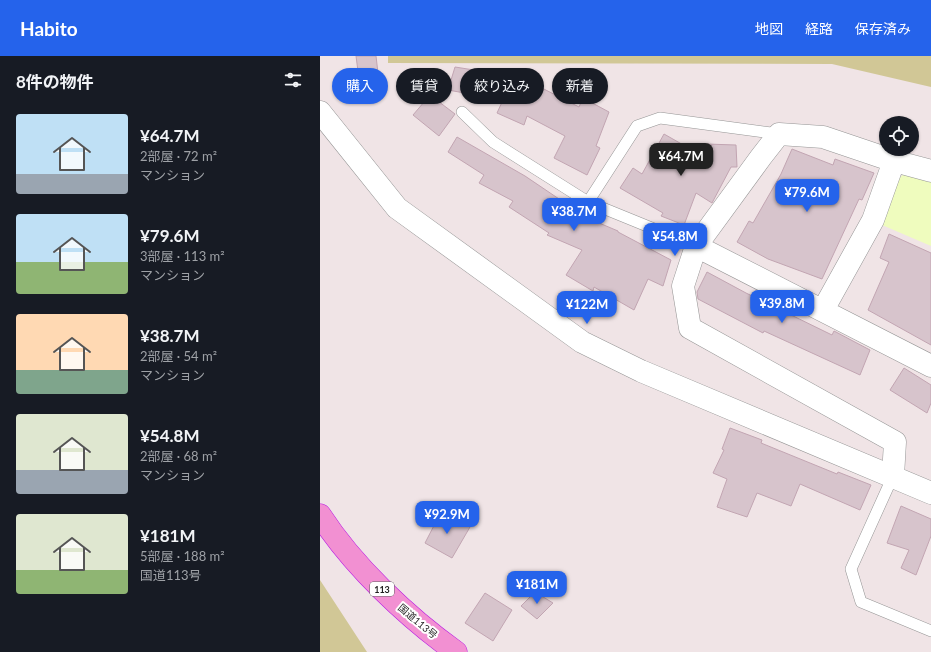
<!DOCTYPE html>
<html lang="ja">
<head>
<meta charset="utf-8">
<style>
	body { margin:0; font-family:Lato,"Noto Sans JP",sans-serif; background:#242831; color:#f1f3f6; height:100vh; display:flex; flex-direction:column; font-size:15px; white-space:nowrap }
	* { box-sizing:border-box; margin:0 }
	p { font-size:13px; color:#9ea1a6 }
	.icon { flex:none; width:22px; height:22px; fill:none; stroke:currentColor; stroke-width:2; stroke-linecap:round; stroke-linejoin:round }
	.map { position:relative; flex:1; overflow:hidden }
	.side { display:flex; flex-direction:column; background:#171b24; width:320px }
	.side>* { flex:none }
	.banner { position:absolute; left:12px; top:12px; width:380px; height:36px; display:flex; gap:8px }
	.fabs { position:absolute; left:559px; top:60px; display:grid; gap:8px }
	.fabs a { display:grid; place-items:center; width:40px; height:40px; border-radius:50%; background:#171b24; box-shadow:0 1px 3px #0004; font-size:20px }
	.price { position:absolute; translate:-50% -34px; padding:0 9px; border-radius:8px; background:#2563eb; color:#fff; font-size:13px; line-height:26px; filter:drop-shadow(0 1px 2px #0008) }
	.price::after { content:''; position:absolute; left:50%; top:24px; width:12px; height:9px; margin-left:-6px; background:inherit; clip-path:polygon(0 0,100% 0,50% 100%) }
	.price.active { background:#222; color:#fff }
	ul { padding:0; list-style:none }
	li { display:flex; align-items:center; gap:12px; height:100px; padding:0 16px }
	li span { display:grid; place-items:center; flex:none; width:112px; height:80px; border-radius:4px; color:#555 }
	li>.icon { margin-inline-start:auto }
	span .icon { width:48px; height:48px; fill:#fffc; stroke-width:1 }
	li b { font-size:17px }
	h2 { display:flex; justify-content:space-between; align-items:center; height:48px; padding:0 16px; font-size:17px }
	.pill { padding:0 14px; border-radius:18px; background:#171b24; box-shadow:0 1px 3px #0004; font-size:14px; line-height:36px }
	.pill.active { background:#2563eb; color:#fff }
	header { display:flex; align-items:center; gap:24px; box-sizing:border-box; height:56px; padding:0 20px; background:#2563eb; color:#fff }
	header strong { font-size:19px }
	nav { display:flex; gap:22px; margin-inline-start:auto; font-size:14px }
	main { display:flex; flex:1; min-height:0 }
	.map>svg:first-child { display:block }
	.forest { fill:#d1c796 }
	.park { fill:#effcbe }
	.building { fill:#d7c4cc; stroke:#c2a5b2 }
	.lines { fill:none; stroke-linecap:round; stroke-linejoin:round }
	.service-casing { stroke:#959595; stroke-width:12 }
	.minor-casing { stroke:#959595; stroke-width:23 }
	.trunk-casing { stroke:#b81be3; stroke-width:23 }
	.service { stroke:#fff; stroke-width:11 }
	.minor { stroke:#fff; stroke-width:22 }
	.trunk { stroke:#f290d2; stroke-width:22 }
	.labels { text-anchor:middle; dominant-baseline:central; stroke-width:4; stroke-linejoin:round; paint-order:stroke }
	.shield { fill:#fff; stroke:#626262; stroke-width:1 }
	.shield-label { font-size:9px; font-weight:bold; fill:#1e1e1e }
	.street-label { font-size:10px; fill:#1e1e1e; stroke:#fff }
</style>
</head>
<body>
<header>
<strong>Habito</strong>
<nav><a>地図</a><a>経路</a><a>保存済み</a></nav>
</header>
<main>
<section class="side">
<h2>8件の物件<svg class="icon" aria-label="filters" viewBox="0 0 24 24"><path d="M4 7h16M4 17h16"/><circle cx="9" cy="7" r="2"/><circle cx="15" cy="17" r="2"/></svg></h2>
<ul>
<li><span style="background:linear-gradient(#bfe0f5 75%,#9aa5b1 0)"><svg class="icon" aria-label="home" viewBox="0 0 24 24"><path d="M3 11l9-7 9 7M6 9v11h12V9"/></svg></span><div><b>¥64.7M</b><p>2部屋 · 72 m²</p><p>マンション</p></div></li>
<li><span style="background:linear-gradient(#bfe0f5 60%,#8fb573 0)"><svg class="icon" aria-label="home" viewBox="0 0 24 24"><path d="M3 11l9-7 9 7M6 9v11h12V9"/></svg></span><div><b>¥79.6M</b><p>3部屋 · 113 m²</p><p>マンション</p></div></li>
<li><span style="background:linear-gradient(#ffd9b3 70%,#7fa58c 0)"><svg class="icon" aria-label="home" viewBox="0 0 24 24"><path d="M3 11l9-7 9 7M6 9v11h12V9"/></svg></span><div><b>¥38.7M</b><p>2部屋 · 54 m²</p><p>マンション</p></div></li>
<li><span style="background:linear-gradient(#dfe7d0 70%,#9aa5b1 0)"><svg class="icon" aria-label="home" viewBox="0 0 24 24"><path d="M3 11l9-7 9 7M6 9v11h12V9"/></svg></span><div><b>¥54.8M</b><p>2部屋 · 68 m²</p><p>マンション</p></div></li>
<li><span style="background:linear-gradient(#dfe7d0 70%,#8fb573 0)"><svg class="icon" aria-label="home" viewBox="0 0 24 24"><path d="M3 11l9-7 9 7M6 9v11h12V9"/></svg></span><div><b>¥181M</b><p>5部屋 · 188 m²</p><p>国道113号</p></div></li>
</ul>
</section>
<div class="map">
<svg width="611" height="596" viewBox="0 0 611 596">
	<rect width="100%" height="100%" fill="#f0e4e6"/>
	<path class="forest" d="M68,0h543v31l-99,-23 -444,-1z
		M0,524l47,72h-47z"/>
	<path class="park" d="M587,115l24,10v65l-49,-21 12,-42z"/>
	<path class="building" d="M36,0h20l4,34 -19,4z
		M135,11l57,9 24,9 43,22 4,-9 26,14 -13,34 4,2 -13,27 -33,-17 11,-22 -38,-20 -3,9 -27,-12 6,-13 -55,-10z
		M110,39l25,19 -16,22 -26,-21z
		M344,78l44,25 -2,-15 30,1 1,22h-6l-19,36 -16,-10 -12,32 -23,-9 2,-3 -43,-25 13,-20 9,6z
		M137,81l68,39 40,27 2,-3 27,16 -2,4 26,11v1l53,28 -8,26 -15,-7 -14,31 -40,-23 -1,4 -27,-16 16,-25 -35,-15 2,-2 -40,-26 4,-6 -34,-18 5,-8 -36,-23z
		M472,93l41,16 2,-6 39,14 -12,27 -3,-1 -37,80 -54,-20 -31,-17 12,-21 4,2 28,-49z
		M569,178l42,19v92l-63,-35 21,-48 -9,-4z
		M387,216l39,21 86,42 2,-4 36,19 -10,25 -96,-44 -1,2 -65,-34 -1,-7z
		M584,312l27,17v18l-4,10 -37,-23z
		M410,372l32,12 -1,3 76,31 1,-2 33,13 -11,25 -60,-26 -9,22 -34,-13 -10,24 -30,-10 10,-28 -14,-6 11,-23 -2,-1z
		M581,450l30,13v17l-15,39 -15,-7 8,-18 -22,-7z
		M121,456l29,15 -18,31 -27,-15z
		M215,536l18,11 -16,16 -16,-13z
		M165,537l27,17 -19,31 -28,-18z"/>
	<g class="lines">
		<defs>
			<path id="service" d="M142,56l31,30 95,60 108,44
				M268,146l49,-76 23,-8 119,16
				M573,420l-42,93 10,33 70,29"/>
			<path id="minor" d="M0,56l77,96 185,134 59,29 290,122
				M376,190l235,120
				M503,254l50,-90 21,-59
				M573,420l2,-34 -205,-114 -7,-42 13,-40 65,-89 18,-23 44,3 71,24 37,10"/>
			<path id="trunk" d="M0,459c33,51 87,102 136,137"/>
		</defs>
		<use href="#service" class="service-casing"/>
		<use href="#minor" class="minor-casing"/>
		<use href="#trunk" class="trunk-casing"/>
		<use href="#service" class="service"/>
		<use href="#minor" class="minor"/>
		<use href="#trunk" class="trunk"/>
	</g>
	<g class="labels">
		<rect class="shield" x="50" y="526" width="24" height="14" rx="3"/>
		<g class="shield-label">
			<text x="62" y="533">113</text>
		</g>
		<g class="street-label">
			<text transform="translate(98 565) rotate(40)">国道113号</text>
		</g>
	</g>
</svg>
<div class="fabs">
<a><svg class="icon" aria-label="locate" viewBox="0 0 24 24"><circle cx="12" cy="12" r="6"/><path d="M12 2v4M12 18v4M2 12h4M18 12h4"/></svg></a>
</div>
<b class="price active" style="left:361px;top:121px">¥64.7M</b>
<b class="price" style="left:487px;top:157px">¥79.6M</b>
<b class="price" style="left:254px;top:176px">¥38.7M</b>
<b class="price" style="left:355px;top:201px">¥54.8M</b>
<b class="price" style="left:462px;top:268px">¥39.8M</b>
<b class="price" style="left:267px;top:269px">¥122M</b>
<b class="price" style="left:127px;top:479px">¥92.9M</b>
<b class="price" style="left:217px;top:549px">¥181M</b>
<div class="banner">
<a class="pill active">購入</a>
<a class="pill">賃貸</a>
<a class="pill">絞り込み</a>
<a class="pill">新着</a>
</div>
</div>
</main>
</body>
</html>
